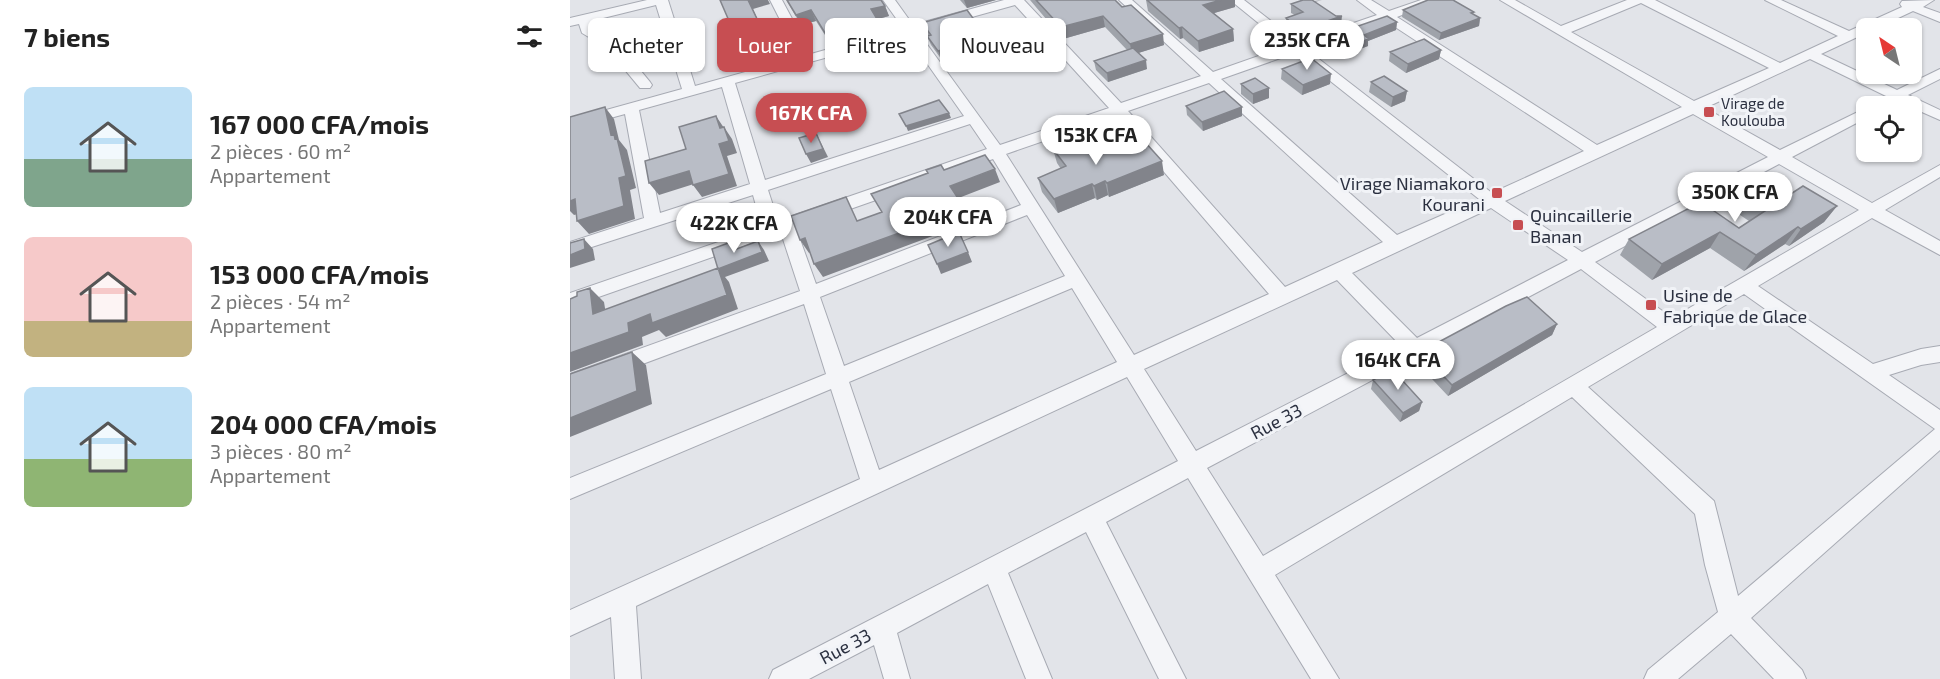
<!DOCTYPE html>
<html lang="fr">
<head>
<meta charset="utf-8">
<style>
	body { margin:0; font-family:"Exo 2",sans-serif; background:#f6f6f6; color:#222; height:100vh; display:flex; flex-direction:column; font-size:22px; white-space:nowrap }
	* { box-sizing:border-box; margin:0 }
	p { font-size:20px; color:#767676 }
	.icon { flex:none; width:33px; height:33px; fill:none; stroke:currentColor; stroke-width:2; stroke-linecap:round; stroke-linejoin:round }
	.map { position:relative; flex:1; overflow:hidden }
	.drawer { display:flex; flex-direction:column; background:#fff; width:570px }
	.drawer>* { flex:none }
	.top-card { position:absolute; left:18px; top:18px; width:570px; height:54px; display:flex; gap:12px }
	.needle { width:39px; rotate:325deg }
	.buttons { position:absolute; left:1286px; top:18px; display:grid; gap:12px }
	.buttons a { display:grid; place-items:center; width:66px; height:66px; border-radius:9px; background:#fff; box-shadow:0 2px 4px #0004; font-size:30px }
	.price { position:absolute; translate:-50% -51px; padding:0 14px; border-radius:21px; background:#fff; color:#222; font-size:20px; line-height:39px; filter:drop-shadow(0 2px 3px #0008) }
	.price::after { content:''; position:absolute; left:50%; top:36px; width:18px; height:14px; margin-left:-9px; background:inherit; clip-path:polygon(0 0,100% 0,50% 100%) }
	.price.current { background:#c74e52; color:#fff }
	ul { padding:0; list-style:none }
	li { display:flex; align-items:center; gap:18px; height:150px; padding:0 24px }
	li span { display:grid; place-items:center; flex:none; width:168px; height:120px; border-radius:9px; color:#555 }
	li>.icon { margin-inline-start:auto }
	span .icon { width:72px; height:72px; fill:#fffc; stroke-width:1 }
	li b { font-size:26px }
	h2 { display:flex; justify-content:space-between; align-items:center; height:72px; padding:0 24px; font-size:26px }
	.chip { padding:0 21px; border-radius:9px; background:#fff; box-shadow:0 2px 4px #0004; font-size:21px; line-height:54px }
	.chip.current { background:#c74e52; color:#fff }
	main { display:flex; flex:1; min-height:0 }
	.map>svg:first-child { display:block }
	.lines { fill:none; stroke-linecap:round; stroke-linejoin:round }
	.minor-casing { stroke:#a7aab3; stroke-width:2 }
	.minor { fill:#f4f5f8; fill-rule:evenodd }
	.wall { fill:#9fa3aa }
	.shaded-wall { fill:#82848b }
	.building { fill:#b9bdc6; stroke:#82848b; stroke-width:1.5 }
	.poi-dot { fill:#c74e52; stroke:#f1f3f7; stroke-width:2 }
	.labels { text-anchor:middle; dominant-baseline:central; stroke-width:6; stroke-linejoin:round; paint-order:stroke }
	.far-poi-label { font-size:15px; fill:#2b3040; stroke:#f1f3f7; text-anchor:start }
	.poi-label { font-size:18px; fill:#2b3040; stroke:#f1f3f7; text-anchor:start }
	.street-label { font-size:18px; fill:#2b3040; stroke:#f1f3f7 }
</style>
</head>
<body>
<main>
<section class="drawer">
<h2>7 biens<svg class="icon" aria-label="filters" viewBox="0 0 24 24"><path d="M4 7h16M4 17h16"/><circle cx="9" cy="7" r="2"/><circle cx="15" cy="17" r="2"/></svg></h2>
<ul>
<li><span style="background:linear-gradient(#bfe0f5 60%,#7fa58c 0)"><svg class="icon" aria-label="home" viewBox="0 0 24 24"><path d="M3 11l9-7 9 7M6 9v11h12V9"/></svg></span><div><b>167 000 CFA/mois</b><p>2 pièces · 60 m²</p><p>Appartement</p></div></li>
<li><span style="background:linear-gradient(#f6c9c9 70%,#c2b280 0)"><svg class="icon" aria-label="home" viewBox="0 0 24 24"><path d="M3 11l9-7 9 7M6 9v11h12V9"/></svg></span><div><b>153 000 CFA/mois</b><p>2 pièces · 54 m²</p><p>Appartement</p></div></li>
<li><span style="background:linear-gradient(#bfe0f5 60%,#8fb573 0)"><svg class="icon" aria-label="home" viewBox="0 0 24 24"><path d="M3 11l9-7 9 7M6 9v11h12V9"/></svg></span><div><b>204 000 CFA/mois</b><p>3 pièces · 80 m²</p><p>Appartement</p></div></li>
</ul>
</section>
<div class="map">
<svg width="1370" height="679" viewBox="0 0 1370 679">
	<rect width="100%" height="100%" fill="#e2e4e9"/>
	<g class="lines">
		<defs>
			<path id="minor" d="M77,0h21l27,86 104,-29 -29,-57h12l29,54 92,-26 -20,-28h12l18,25 91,-25h20l97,103 80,-27 -82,-76h13l81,72 74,-26 -57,-46h14l54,42 79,-27 -20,-15h14l18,11 32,-11h18l-42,17 200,128 85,-38 -182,-107h15l46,26 66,-26h28l125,63 58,-27 -73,-36h16l68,31 53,-24 -2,-3 2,-3 32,-1 -11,7 17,6v9l-27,-11 -36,17h-11v5l-45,21 76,36 43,-21v10l-32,16 32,15v10l-43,-19 -10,5h-17l2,-3 14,-7 -76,-37 -105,49 75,42 86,-42v10l-74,39 80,46 68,-38v12l-55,33 55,31v14l-68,-37 -114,68 115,78 48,-15 19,-3v16l-19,3 -32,10 51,35v40l-189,168 51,52 4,9h-32l-43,-45 -53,45h-34l4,-9 70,-58 -13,-47 -10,-51 -123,-117 -297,178 64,104h-28l-123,-201 -82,44 80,157h-27l-73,-147 -78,41 44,106h-26l-38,-95 -91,49 13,46h-26l-10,-34 -65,34h-40l4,-9 405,-209 -51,-84 -491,229 5,73h-26l-4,-62 -41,19v-26l290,-131 -29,-90 -261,110v-21l256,-104 -22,-70 -234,87v-17l230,-83 -19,-58 -211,74v-14l192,-66 -9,-32 -183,59v-12l74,-24 -19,-104 -55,15v-9l112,-31 -26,-84 -65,16 2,7 24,14 33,40 2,3 -2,3h-10l-33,-40 -25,-15 -3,-9 -9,2v-8zM1071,3l128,65 -75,33 -123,-69zM445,5l94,103 -109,37 -82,-113zM816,21l198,130 -92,42 -186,-144zM337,35l57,81 -199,64 -30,-97zM725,53l184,146 -82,36 -176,-156zM639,83l174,159 -98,45 -157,-176zM152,87l28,97 -90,29 -21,-103zM1123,114l75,43 -186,95 -77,-51zM546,116l153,178 -135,61 -128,-201zM400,124l17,25 -209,72 -10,-31zM423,159l28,46 -205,79 -20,-56zM1209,164l80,46 -187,108 -77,-56zM921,208l77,52 -151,78 -65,-65zM457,215l38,61 -221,90 -24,-69zM1011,269l76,58 -394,229 -56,-88zM767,280l64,66 -205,105 -52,-82zM502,288l45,74 -238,108 -30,-88zM1174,294l191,135 -197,167 -24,-95 -126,-114z"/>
		</defs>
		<use href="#minor" class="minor-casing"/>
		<use href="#minor" class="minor"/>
	</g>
	<path class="wall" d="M216,0h95l4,6 4,10 -11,3 4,10 -52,14 -14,-22 -15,4z
		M390,0h36l-29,8z
		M460,0h85l49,45 -26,8 9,16 -39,13 -12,-12 -2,-9 33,-11 -22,-23 -42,12z
		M576,0h89v7l-21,6 19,16 1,12 -35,11 -16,-14 -3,1 -32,-28z
		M752,0l-7,2 26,23 -40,14 -15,-13v-8l9,-3 -4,-2v-9z
		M833,10l71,2 -1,2 7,4 -1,8 -40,14 -37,-23z
		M827,22l-1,8 -28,11v5l-16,6 -11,-8 -22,8 -5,-4 1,-7z
		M352,23l64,13 3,9 -47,15 -11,-15 -4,-9 1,-1 -2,-3z
		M871,50l-2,9 -33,14 -17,-12 1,-9z
		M712,69l48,15 -28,11 -21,-16z
		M801,82l36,9 -2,10 -14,6 -22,-15z
		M671,84l28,4v10l-16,6 -12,-10z
		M650,94l22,13v9l-39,15 -16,-16 -1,-9z
		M531,144l18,7 45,24 -55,22 -1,-2 -11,5 -2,-2 -37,15 -16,-21 -4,-14 23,-9 -4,-6 -4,-14 20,2z
		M1159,185l54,14 54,7 -13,16 -35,24 -4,-2 -41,27 -34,-23 -58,32 -32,-25 9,-16 110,-11 10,-7 -30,-20z
		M987,324l-5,11 -104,61 -31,-33 3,-11z
		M803,380l49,22 -3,9 -19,11 -29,-33z"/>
	<path class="shaded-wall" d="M178,0h20l2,4 -17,5 10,22 -14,4 8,23 -9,4 -6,-11 1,-27z
		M394,0h32l-29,8z
		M651,0h14v7l-31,9 -1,-11z
		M315,6l4,10 -11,3 4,10 -52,14 -5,-10 46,-24z
		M241,10l5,11 -15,4 -5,-10z
		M533,16l2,11 -42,12 -2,-12z
		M772,16l-1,9 -40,14v-9z
		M910,18l-1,8 -40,14 2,-7z
		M827,22l-1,8 -28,11v5l-16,6 1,-8 11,-9z
		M612,27l1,11 -3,1 -1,-11z
		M663,29l1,12 -35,11 -1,-11z
		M593,34l1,11 -32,10 -2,-11z
		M416,36l3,9 -47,15 -4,-9z
		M772,36l-1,8 -22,8 1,-8z
		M871,50l-2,9 -33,14 2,-9z
		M576,60l1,9 -39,13 -1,-9z
		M761,74l-1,10 -28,11 1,-10z
		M699,88v10l-16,6v-10z
		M837,91l-2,10 -14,6 2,-10z
		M35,107l9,12 5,21 8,10 9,38 -6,2 5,29 -46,15 -12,-13 34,-86z
		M672,107v9l-39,15 -1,-9z
		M379,113l2,5 -43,13 -2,-5z
		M146,116l8,12h-4z
		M154,127l8,12 5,14 -10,3 10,30 -35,11 -9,-12 26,-41z
		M246,133l12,24 -17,6 -5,-9z
		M592,161l2,14 -55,22 -2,-14z
		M425,169l5,13 -44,17 -6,-13z
		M119,171l8,12 -38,12 -10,-12z
		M535,181l3,14 -11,5 -3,-14z
		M522,184l3,14 -37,15 -4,-14z
		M5,199l11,13 -12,3 -4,-4v-10z
		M1267,206l-13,16 -35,24 12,-17z
		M395,209l5,13 -147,55 -9,-13z
		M1228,227l-13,17 -41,27 12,-16z
		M1150,232l-10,16 -58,32 10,-16z
		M235,238l8,13 -4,2 -9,-13z
		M14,239l9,10 2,11 -25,8v-13z
		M188,241l6,9 5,11 -44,16 4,5 9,27 -72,28 -7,-7 -17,7 1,8 -73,27v-19l58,-30 90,-55z
		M398,252l4,10 -31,12 -4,-10z
		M20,288l14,14 4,25 -15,-13z
		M987,324l-5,11 -104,61 4,-11z
		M62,352l14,13 6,39 -82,33v-19z
		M852,402l-3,9 -19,11 3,-9z"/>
	<path class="building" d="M150,0h28l10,21 -15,3 8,24 -9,3z
		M217,0h94l4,6 -14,3 6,10 -52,14 -14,-23 -15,5z
		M466,0h79l7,7 9,-2 32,29 -33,10 -27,-28 -42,11z
		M577,0h74l-18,5 30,24 -35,12 -16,-14 -3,1z
		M733,0h9l24,16h6l-41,14 -15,-12 17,-6 -12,-8z
		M858,0h25l21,12 -3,1 9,5 -39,15 -38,-23z
		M397,10l19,26 -48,15 -11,-15 4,-1 -9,-12z
		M817,16l10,6 -33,13 5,4 -16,5 -11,-8 -22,8 -5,-3z
		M854,39l17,11 -33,14 -18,-12z
		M563,48l13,12 -39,13 -13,-12z
		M741,58l20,16 -28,11 -21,-16z
		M814,76l23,15 -14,6 -22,-15z
		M685,78l14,10 -16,6 -12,-10z
		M654,91l18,16 -40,15 -16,-16z
		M369,100l10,13 -43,13 -7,-12z
		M35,107l6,28 3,-1 1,5 2,-1 9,38 -7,2 5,28 -47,15 -2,-22 -5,2v-84z
		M146,116l4,12 4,-1 5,14 -10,3 10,30 -36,11 -4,-14 -40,12 -4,-22 41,-12 -7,-22z
		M246,133l7,16 -17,5 -7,-16z
		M540,140l9,11 25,-10 18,20 -55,22 -2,-2 -11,5 -2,-2 -38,15 -16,-21 28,-12 -13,-17 14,-5 6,7 26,-10 2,3z
		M415,155l10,14 -45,17 15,23 -151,55 -9,-26 -5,2 -9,-24 55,-19 11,24 25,-9 -11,-18 57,-21 -2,-3 15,-5 3,5z
		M1177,176l36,23 20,-13 34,20 -36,23 -3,-2 -42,28 -36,-23 -58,32 -33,-25 72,-37 38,26 29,-19 -39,-24z
		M389,232l9,20 -31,12 -9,-19z
		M14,239l1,10 -15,6v-12z
		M188,241l4,11 -44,17 -6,-20 19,-7 3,8z
		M148,268l9,27 -75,28 -2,-9 -22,9 1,9 -59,21v-54l7,-3v-4l13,-4 3,26z
		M957,297l30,27 -105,61 -32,-33 86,-46z
		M62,352l5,39 -67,27v-44z
		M822,369l30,33 -19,11 -30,-33z"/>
	<g class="poi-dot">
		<rect x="1133" y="106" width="12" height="12" rx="3"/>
		<rect x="921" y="187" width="12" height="12" rx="3"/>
		<rect x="942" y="219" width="12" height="12" rx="3"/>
		<rect x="1075" y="299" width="12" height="12" rx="3"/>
	</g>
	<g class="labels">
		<g class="far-poi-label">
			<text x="1151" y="103">Virage de<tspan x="1151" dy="17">Koulouba</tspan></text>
		</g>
		<g class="poi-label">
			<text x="915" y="183" text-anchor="end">Virage Niamakoro<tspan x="915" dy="21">Kourani</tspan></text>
			<text x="960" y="215">Quincaillerie<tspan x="960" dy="21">Banan</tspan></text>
			<text x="1093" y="295">Usine de<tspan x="1093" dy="21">Fabrique de Glace</tspan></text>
		</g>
		<g class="street-label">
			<text transform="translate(706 421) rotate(-28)">Rue 33</text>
			<text transform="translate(275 646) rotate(-28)">Rue 33</text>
		</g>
	</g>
</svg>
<div class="buttons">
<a><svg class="needle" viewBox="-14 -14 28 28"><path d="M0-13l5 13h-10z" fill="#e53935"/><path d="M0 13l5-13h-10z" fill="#767676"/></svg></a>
<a><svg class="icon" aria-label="locate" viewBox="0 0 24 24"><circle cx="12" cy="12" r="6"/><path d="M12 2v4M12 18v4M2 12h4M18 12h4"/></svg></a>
</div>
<b class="price" style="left:737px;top:71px">235K CFA</b>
<b class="price current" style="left:241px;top:144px">167K CFA</b>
<b class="price" style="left:526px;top:166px">153K CFA</b>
<b class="price" style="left:1165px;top:223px">350K CFA</b>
<b class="price" style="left:378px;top:248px">204K CFA</b>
<b class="price" style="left:164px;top:254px">422K CFA</b>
<b class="price" style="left:828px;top:391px">164K CFA</b>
<div class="top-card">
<a class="chip">Acheter</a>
<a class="chip current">Louer</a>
<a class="chip">Filtres</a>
<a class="chip">Nouveau</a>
</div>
</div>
</main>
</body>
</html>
